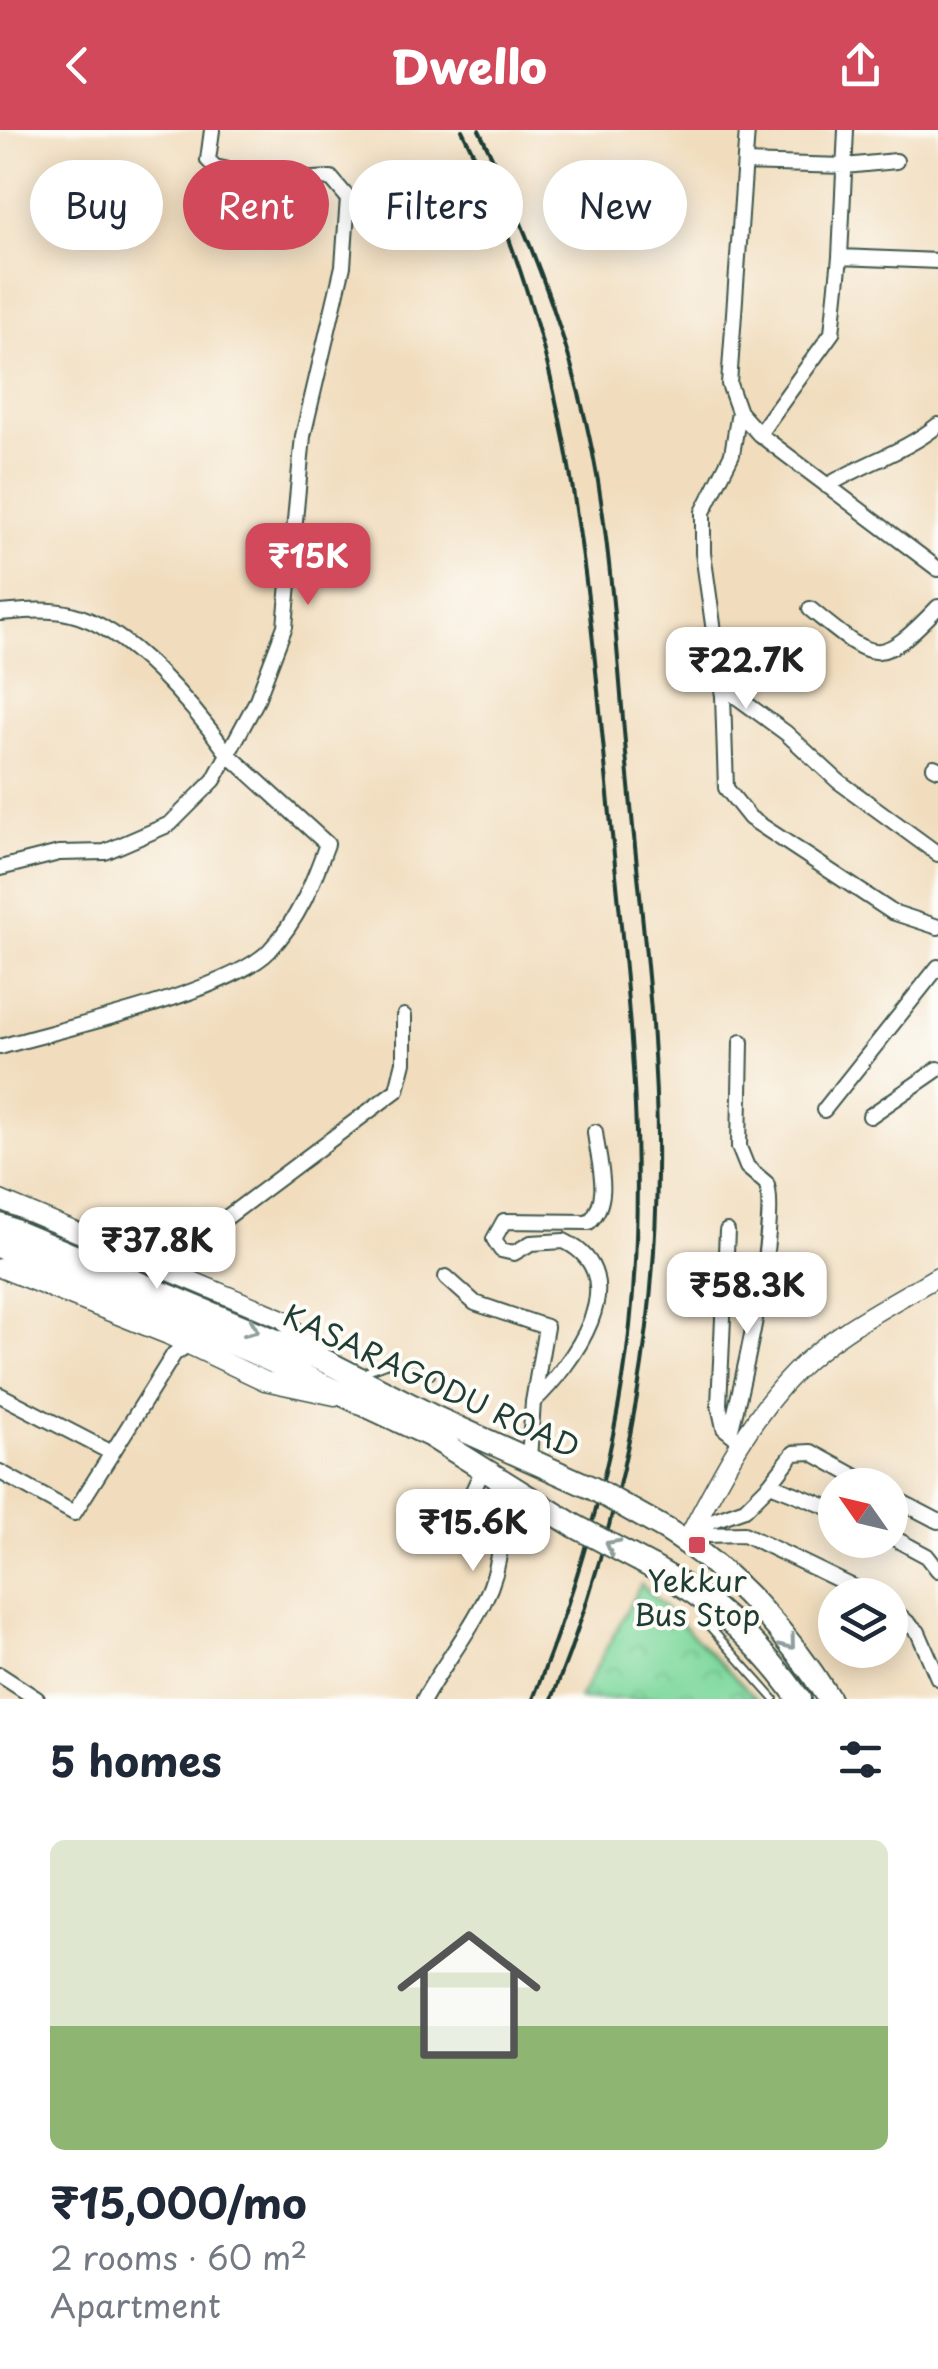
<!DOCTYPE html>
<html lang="en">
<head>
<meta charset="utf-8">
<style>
	body { margin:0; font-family:"Playpen Sans",sans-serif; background:#f2f2f3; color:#1f2937; height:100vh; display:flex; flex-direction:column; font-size:38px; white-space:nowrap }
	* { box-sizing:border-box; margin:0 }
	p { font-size:32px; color:#747a83 }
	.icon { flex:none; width:55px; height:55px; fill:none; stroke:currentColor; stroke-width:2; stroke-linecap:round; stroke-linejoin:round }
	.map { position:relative; height:1569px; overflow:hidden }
	.panel { display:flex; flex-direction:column; background:#fff; flex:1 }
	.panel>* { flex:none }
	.top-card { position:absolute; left:30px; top:30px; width:880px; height:90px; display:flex; gap:20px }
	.needle { width:65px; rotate:304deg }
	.fabs { position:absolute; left:818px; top:1338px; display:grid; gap:20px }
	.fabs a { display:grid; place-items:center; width:90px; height:90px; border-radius:50%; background:#fff; box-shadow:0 5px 25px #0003; font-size:50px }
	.price { position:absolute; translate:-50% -85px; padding:0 22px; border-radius:20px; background:#fff; color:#222; font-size:32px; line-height:65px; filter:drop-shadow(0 2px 5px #0008) }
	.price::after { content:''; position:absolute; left:50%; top:60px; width:30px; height:22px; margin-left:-15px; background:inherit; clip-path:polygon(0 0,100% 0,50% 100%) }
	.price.on { background:#d1495b; color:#fff }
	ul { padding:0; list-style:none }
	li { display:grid; align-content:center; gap:20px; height:530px; padding:0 50px }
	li+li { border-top:2px solid #e0e1e3 }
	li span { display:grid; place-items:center; height:310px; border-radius:15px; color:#555 }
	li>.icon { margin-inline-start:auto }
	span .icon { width:180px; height:180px; fill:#fffc; stroke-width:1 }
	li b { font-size:42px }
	h2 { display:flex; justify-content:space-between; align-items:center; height:120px; padding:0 50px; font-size:42px }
	.tag { padding:0 35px; border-radius:45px; background:#fff; box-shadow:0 5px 25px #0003; font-size:35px; line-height:90px }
	.tag.on { background:#d1495b; color:#fff }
	header { display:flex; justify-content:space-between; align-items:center; height:130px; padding:0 50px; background:#d1495b; color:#fff; font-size:45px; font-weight:800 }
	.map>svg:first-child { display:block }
	.park { fill:url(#park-crowns); stroke:#508b69; stroke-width:2.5 }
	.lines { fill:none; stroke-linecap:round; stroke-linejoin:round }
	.service-casing { stroke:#3e5549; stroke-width:10 }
	.minor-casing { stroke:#3e5549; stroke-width:18 }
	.tertiary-casing { stroke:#3e5549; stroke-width:21 }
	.trunk-casing { stroke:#3e5549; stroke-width:26 }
	.service { stroke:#fff; stroke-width:6 }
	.minor { stroke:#fff; stroke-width:14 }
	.tertiary { stroke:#fff; stroke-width:18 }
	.trunk { stroke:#fff; stroke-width:22 }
	.rail { stroke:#1f3d34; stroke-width:4 }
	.trunk-bridge-casing { stroke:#3e5549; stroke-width:26; stroke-linecap:butt }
	.trunk-bridge { stroke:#fff; stroke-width:22 }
	.oneway { stroke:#8f9e9a }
	.poi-dot { fill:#d1495b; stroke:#fdfcf7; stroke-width:4 }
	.labels { text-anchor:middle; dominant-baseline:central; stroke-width:8; stroke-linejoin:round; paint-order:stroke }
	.street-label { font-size:30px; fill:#1f3d34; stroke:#fdfcf7 }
	.poi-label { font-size:30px; fill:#1f3d34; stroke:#fdfcf7 }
</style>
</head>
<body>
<header><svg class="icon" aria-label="back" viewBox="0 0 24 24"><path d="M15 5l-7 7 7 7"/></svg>Dwello<svg class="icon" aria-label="share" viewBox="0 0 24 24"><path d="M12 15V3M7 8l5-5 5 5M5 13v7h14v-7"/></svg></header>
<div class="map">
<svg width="938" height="1569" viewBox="0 0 938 1569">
	<defs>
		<pattern id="park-crowns" width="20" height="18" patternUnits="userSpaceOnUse" patternTransform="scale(2.5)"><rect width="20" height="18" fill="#80d99e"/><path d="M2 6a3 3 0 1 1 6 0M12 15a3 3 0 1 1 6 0" fill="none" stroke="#6ebb89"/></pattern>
	</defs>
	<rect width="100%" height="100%" fill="#fdfcf7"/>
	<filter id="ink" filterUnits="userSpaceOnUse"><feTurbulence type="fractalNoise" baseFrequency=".01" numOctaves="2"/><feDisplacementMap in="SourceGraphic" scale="20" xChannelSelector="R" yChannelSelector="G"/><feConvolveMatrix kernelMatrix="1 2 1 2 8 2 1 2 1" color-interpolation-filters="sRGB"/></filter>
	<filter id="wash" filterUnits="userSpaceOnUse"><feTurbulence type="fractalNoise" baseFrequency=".0048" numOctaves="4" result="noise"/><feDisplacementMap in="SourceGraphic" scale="40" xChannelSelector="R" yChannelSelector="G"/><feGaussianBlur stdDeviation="2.25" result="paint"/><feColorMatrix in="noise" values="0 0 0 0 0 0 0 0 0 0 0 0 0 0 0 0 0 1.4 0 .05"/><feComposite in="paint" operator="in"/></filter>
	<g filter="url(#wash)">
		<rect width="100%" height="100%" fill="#f1ddbe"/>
		<path class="park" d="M641,1454l116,115h-178z"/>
	</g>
	<g filter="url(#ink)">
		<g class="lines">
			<defs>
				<path id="service" d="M362,1243l26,-10 43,12
					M702,1477l6,18 66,74"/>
				<path id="minor" d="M747,0l-18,254 10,28 20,22 179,135
					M745,33l100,3 51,-5
					M840,127l6,-127
					M739,282l-7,42 -29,58v41l20,143 3,92 24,30 142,94 46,15
					M759,304l73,-101 8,-76 98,4
					M827,356c37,-23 78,-34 111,-61
					M810,479c65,52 67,61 128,-2
					M0,483c23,-2 48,-5 71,1 57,13 124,94 157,140l-14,26 -44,44 -65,28 -46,1 -59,15
					M722,556l64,47 52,48 100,73
					M934,637l4,2
					M0,917c61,-18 229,-55 269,-96 30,-32 43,-66 58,-107l-99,-90 28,-52 29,-76 18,-190 40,-170 5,-68 -17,-20 -52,3 -64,-14 -7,-7 4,-30
					M824,980l114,-143
					M870,986l68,-47
					M727,1101l-8,174 5,23 10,8
					M181,1146l29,-46 187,-140 7,-28v-46
					M446,1147l29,26 71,24 -13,75 -4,57
					M0,1265l112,58 62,-99 15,-10
					M533,1272c38,-36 105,-125 31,-161l-33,2 -17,10 -13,-3 -7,-11 10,-18 85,1c24,-23 9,-60 6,-90
					M730,1302c11,-40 51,-218 36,-249l-19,-16 -8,-20 2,-105
					M0,1342l74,41 38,-60
					M770,1354l24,-31 17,-1 60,33
					M890,1366l48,25
					M695,1405l16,-14 34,-12 25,-25 65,26
					M890,1406l37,20 11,14
					M686,1412l19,-7 39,-1 126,61
					M890,1477l28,25 20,46
					M0,1545l37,24
					M424,1569c27,-50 73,-96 76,-154l-34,-39 18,-39"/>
				<path id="tertiary" d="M0,1070l283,119 38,37
					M0,1138l168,67 97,46 70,15
					M686,1412c31,-60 62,-122 109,-170 39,-40 95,-67 143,-96"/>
				<path id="trunk" d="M0,1095l327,137 107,55 158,71
					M0,1117l250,104 179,84 144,90
					M667,1400c65,41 121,103 162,169
					M652,1437c61,33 107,75 147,132"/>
			</defs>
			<use href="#service" class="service-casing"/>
			<use href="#minor" class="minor-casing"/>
			<use href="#tertiary" class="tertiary-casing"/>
			<use href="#trunk" class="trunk-casing"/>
			<use href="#service" class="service"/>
			<use href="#minor" class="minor"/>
			<use href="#tertiary" class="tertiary"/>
			<use href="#trunk" class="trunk"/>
			<path class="rail" d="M462,0c102,202 122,411 143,633 17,186 45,375 25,563 -14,129 -49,252 -97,373
				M479,0c54,111 98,228 119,351 16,100 21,203 31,305 12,128 30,257 28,386 -2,183 -38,358 -105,527"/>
			<defs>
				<path id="trunk-bridge" d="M592,1358l75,42
					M573,1395l79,42"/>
			</defs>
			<use href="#trunk-bridge" class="trunk-bridge-casing"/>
			<use href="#trunk-bridge" class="trunk-bridge"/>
		</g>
		<defs><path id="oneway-chevron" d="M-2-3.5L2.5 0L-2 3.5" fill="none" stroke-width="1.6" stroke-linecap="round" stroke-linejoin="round" transform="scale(2.5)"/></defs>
		<g class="oneway">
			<use href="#oneway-chevron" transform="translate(252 1199) rotate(23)"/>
			<use href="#oneway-chevron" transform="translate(612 1416) rotate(-152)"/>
			<use href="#oneway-chevron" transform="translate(789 1513) rotate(51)"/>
		</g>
	</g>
	<rect class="poi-dot" x="687" y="1405" width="20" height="20" rx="5"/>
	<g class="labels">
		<g class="street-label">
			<text transform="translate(432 1250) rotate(25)">KASARAGODU ROAD</text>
		</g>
		<g class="poi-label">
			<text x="697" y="1449">Yekkur<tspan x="697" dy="34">Bus Stop</tspan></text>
		</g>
	</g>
</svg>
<div class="fabs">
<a><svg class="needle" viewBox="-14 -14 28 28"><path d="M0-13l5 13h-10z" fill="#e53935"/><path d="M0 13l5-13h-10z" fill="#747a83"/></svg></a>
<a><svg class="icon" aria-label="layers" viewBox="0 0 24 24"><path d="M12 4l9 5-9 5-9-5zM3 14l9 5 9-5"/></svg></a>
</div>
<b class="price on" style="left:308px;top:478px">₹15K</b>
<b class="price" style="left:746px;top:582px">₹22.7K</b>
<b class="price" style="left:157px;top:1162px">₹37.8K</b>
<b class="price" style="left:747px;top:1207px">₹58.3K</b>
<b class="price" style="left:473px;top:1444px">₹15.6K</b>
<div class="top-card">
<a class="tag">Buy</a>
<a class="tag on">Rent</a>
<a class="tag">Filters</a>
<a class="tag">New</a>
</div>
</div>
<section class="panel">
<h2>5 homes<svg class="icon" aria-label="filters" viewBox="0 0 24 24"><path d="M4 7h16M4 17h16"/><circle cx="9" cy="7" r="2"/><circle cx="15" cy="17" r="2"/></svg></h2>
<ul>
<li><span style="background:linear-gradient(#dfe7d0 60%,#8fb573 0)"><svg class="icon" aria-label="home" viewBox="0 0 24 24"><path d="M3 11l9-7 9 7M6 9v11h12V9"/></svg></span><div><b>₹15,000/mo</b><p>2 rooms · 60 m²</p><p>Apartment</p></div></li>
</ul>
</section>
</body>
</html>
